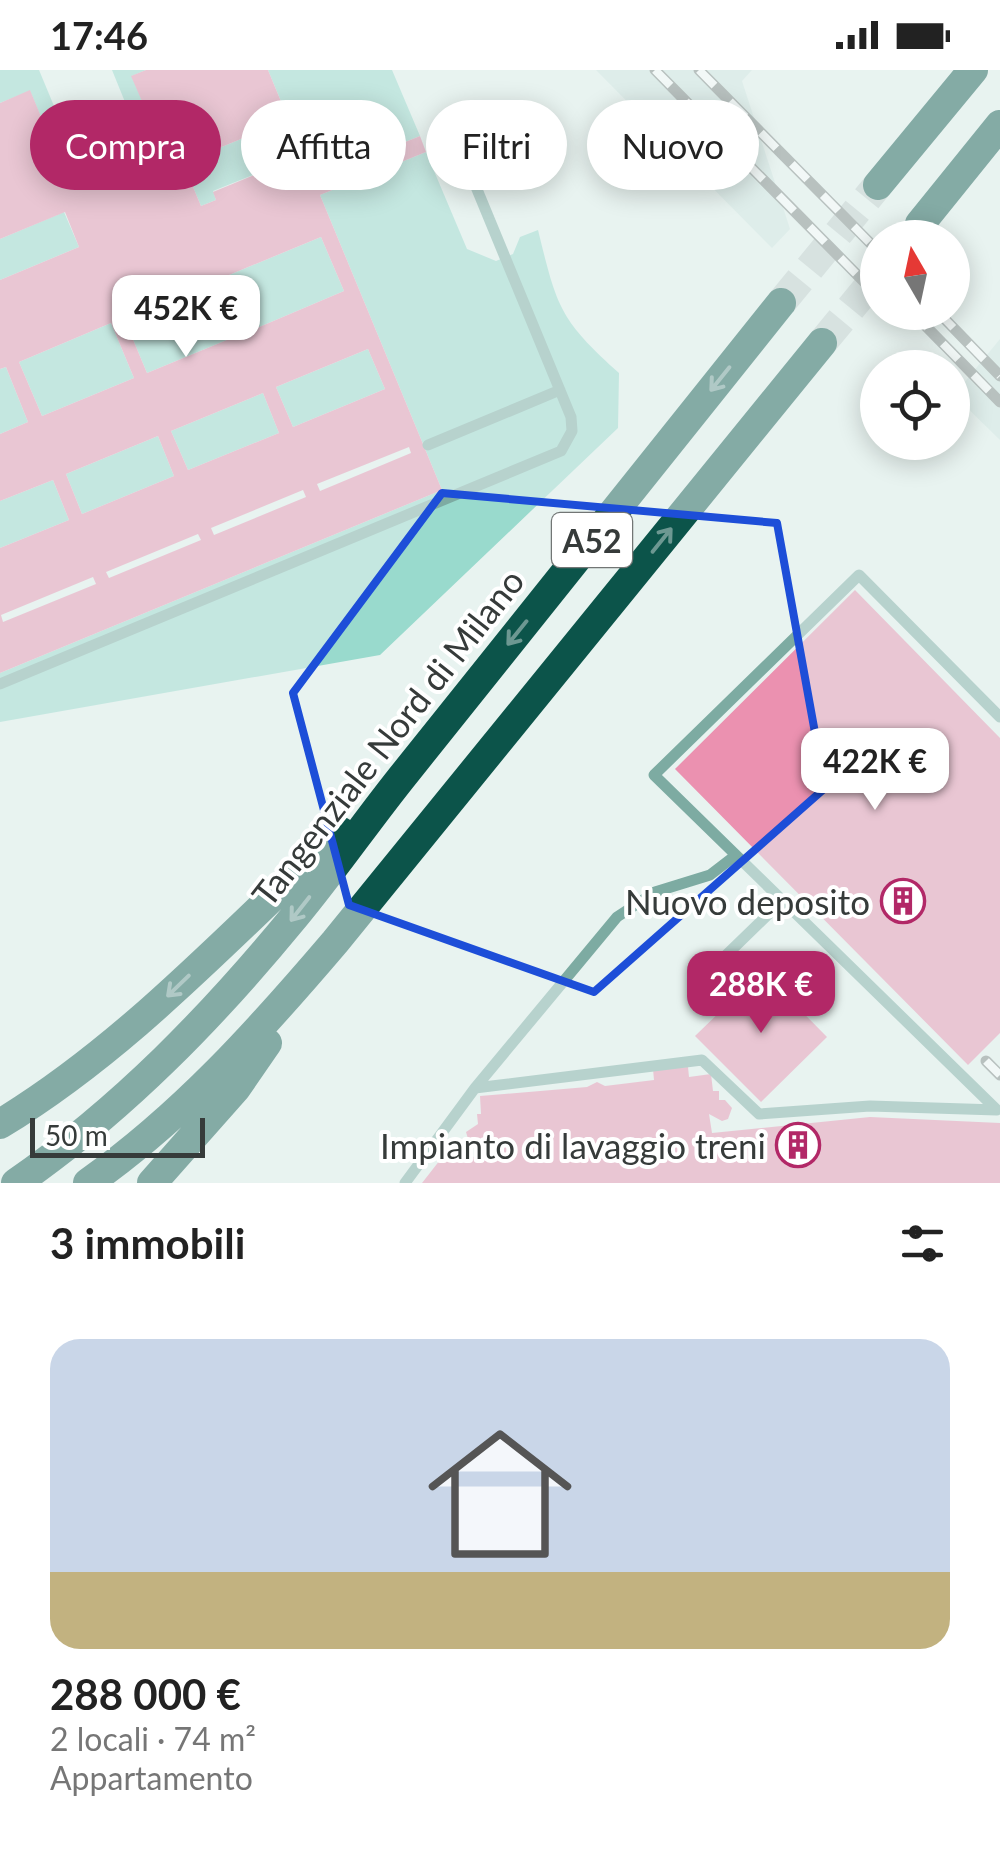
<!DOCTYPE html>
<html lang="it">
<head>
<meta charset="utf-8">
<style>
	body { margin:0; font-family:Lato,sans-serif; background:#f6f6f6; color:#222; height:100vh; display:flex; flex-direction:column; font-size:38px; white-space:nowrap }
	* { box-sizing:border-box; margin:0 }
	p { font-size:32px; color:#767676 }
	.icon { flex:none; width:55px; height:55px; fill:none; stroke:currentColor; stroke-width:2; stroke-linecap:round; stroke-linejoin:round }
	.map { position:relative; height:1113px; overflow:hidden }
	.details { display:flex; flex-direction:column; background:#fff; flex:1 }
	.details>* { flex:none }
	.banner { position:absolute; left:30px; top:30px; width:940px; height:90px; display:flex; gap:20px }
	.needle { width:65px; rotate:351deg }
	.tools { position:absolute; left:860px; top:150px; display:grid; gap:20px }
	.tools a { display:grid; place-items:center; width:110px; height:110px; border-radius:50%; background:#fff; box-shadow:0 5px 25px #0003; font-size:50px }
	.scale { position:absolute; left:30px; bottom:25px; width:175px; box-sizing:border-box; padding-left:10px; border:5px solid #363b3a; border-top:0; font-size:28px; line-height:35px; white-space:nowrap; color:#363b3a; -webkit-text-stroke:8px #fff; paint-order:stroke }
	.price { position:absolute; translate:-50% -85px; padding:0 22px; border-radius:20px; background:#fff; color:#222; font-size:32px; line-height:65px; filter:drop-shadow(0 2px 5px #0008) }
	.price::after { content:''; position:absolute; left:50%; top:60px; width:30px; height:22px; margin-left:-15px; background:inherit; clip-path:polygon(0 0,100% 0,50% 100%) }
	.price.current { background:#b22867; color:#fff }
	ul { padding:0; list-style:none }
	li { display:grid; align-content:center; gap:20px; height:530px; padding:0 50px }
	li+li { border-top:2px solid #e0e0e0 }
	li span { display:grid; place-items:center; height:310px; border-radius:30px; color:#555 }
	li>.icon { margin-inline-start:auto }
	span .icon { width:180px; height:180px; fill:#fffc; stroke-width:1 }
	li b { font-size:42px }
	h2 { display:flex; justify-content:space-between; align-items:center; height:120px; padding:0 50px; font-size:42px }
	.pill { padding:0 35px; border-radius:45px; background:#fff; box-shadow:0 5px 25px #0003; font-size:35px; line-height:90px }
	.pill.current { background:#b22867; color:#fff }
	.status { display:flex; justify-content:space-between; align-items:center; height:70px; padding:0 50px; background:#fff; direction:ltr }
	.status svg { height:28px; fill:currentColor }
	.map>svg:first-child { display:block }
	.built { fill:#d3e7e2 }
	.green { fill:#99dacd }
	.building { fill:#eb91b0; fill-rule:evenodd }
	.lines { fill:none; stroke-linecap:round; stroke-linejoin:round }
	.motorway-tunnel { stroke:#c4cecc; stroke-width:30; stroke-dasharray:30 15; stroke-linecap:butt }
	.service { stroke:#7daba2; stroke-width:11 }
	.motorway { stroke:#0c544a; stroke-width:30 }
	.rail-casing { stroke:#7f8684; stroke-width:11 }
	.rail { stroke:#fff; stroke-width:8; stroke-dasharray:22; stroke-linecap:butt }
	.oneway { stroke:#6d9892 }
	.marked { fill:none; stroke:#1d4ed8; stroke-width:8; stroke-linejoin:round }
	.labels { text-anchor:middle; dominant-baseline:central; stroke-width:8; stroke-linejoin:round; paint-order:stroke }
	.shield { fill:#fff; stroke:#727675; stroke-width:2.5 }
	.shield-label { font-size:32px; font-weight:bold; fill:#363b3a }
	.street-label { font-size:35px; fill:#363b3a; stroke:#fff }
	.poi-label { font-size:35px; fill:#363b3a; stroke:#fff; text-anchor:end }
</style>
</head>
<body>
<div class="status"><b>17:46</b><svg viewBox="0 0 49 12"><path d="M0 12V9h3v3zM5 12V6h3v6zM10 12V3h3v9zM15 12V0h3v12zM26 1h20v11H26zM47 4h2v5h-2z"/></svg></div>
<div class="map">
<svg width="1000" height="1113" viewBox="0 0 1000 1113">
	<rect width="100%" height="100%" fill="#e8f3f0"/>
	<path class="built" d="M596,0h156l-10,11 48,148 -18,19z
		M1000,269v101l-46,-45z"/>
	<path class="green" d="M0,0h39l35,84 -15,6 -29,-69 -30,12z
		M112,0h34l-14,6 19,46 -15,7z
		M268,0h124l28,66 -107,43z
		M275,55l15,35 -77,31 3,9 -15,6 -18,-43z
		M426,82l41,97 29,12 17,-7 7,-17 18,-7c19,77 21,89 81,143l-1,55 -238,227 -380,67v-49l442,-183 -122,-295z
		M64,142l15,35 -79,33v-41z
		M321,167l23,54 -92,39 -23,-55z
		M216,210l23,55 -92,38 -23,-55z
		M111,253l23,55 -92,38 -23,-54z
		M368,279l17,40 -92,38 -17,-40z
		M6,297l22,55 -28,12v-65z
		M263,323l16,40 -91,37 -17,-39z
		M158,366l16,40 -92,38 -16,-40z
		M53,410l16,40 -69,28v-47z"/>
	<path class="building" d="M146,0h122l45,109 107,-43 6,16 -106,43 122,295 -442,183v-125l69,-28 -16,-40 -53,21v-67l28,-12 -22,-55 -6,2v-89l79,-33 -14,-35 -65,27v-136l30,-13 29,70 92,-38 -20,-46zM275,55l15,35 -77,32 3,8 -15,6 -18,-43zM321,167l23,54 -92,39 -23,-55zM216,210l23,55 -92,38 -23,-55zM111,253l23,55 -92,38 -23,-54zM368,279l17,40 -92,38 -17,-40zM263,323l16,40 -91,37 -17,-39zM158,366l16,40 -92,38 -16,-40zM409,377l2,6 -91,38 -3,-7zM303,420l3,7 -92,38 -3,-7zM198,464l3,6 -92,38 -3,-6zM93,507l3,7 -93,38 -2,-7z
		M855,520l145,148v295l-32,32 -293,-296z
		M762,901l65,66 -66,65 -66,-66z
		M688,997l1,10 22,-3 2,17h6v9h6l7,8 -4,11 -6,2 -13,-7 3,19 158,-16 130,6v60h-578l18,-23 41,-4 -2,-11 -10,-3 -3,-10 12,-8 -1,-10h4l-1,-18 107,-9 10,-5 8,4 49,-6 -1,-11z"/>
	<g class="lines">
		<path class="motorway-tunnel" d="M781,233l97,-118
			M822,273l56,-68"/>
		<path class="service" d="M428,375l132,-55
			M0,614l561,-233 11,-20 -1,-14 -102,-247
			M722,928l-12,-18 5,-14 68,-66
			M475,1018l142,-171 38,-25 55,-17 26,-20
			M405,1113l70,-95 227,-28 57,54 111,-8 127,4 -343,-335 205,-200 141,142"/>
		<path class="motorway" d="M878,115l95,-115
			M920,154l80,-99
			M0,1054c129,-78 231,-191 341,-292
			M16,1113c107,-74 196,-166 279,-267 39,-47 73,-97 111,-144 125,-157 250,-313 375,-469
			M88,1113c95,-67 172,-153 247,-241l487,-599
			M152,1113l84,-95 31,-45"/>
		<defs>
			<path id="rail" d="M655,0l223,226
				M699,0l179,181
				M912,242l88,90
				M938,242l62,64
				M986,991l14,14"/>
		</defs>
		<use href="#rail" class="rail-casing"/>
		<use href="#rail" class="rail"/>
	</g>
	<defs><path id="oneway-shaft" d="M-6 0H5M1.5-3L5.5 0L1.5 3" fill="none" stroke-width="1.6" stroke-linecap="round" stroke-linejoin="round" transform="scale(2.5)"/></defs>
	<g class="oneway">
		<use href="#oneway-shaft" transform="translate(720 309) rotate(129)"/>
		<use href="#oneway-shaft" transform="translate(662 470) rotate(-51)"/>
		<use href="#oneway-shaft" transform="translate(517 563) rotate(129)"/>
		<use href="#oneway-shaft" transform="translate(300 839) rotate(128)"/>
		<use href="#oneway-shaft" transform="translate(178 916) rotate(136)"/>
	</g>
	<path d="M0 0H1000V1113H0ZM442,423l335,30 48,265 -231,204 -245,-87 -56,-212z" fill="#e8f3f0" fill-opacity=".55" fill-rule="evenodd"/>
	<path class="marked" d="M442,423l335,30 48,265 -231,204 -245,-87 -56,-212z"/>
	<defs>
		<symbol id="building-ring" viewBox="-11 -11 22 22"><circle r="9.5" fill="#fff" stroke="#b22867" stroke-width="1.5"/><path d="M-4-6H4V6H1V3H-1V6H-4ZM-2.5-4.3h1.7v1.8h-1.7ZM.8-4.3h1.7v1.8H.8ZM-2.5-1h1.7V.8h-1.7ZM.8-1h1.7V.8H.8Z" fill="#b22867"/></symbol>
	</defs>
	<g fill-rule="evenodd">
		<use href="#building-ring" x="878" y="806" width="50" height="50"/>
		<use href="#building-ring" x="773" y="1050" width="50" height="50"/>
	</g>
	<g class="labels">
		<rect class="shield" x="552" y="443" width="80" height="54" rx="8"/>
		<g class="shield-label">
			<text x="592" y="470">A52</text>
		</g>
		<g class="street-label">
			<text transform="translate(387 667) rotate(-52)">Tangenziale Nord di Milano</text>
		</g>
		<g class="poi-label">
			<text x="870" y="831">Nuovo deposito</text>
			<text x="766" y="1075">Impianto di lavaggio treni</text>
		</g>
	</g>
</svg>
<div class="tools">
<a><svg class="needle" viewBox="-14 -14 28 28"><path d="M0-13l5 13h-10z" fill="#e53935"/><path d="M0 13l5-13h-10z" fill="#767676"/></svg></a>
<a><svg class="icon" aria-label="locate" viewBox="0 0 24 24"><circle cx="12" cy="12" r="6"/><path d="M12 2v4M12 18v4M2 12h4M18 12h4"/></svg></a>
</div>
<div class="scale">50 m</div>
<b class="price" style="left:186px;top:290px">452K €</b>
<b class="price" style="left:875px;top:743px">422K €</b>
<b class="price current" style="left:761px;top:966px">288K €</b>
<div class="banner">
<a class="pill current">Compra</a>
<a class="pill">Affitta</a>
<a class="pill">Filtri</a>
<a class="pill">Nuovo</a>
</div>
</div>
<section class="details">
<h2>3 immobili<svg class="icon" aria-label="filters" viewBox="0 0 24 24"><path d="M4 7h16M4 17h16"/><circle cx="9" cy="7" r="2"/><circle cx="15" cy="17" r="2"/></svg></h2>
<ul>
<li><span style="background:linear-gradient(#c9d6e8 75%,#c2b280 0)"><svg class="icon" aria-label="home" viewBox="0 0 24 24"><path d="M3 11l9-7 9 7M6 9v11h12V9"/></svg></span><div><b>288 000 €</b><p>2 locali · 74 m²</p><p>Appartamento</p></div></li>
</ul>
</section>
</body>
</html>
